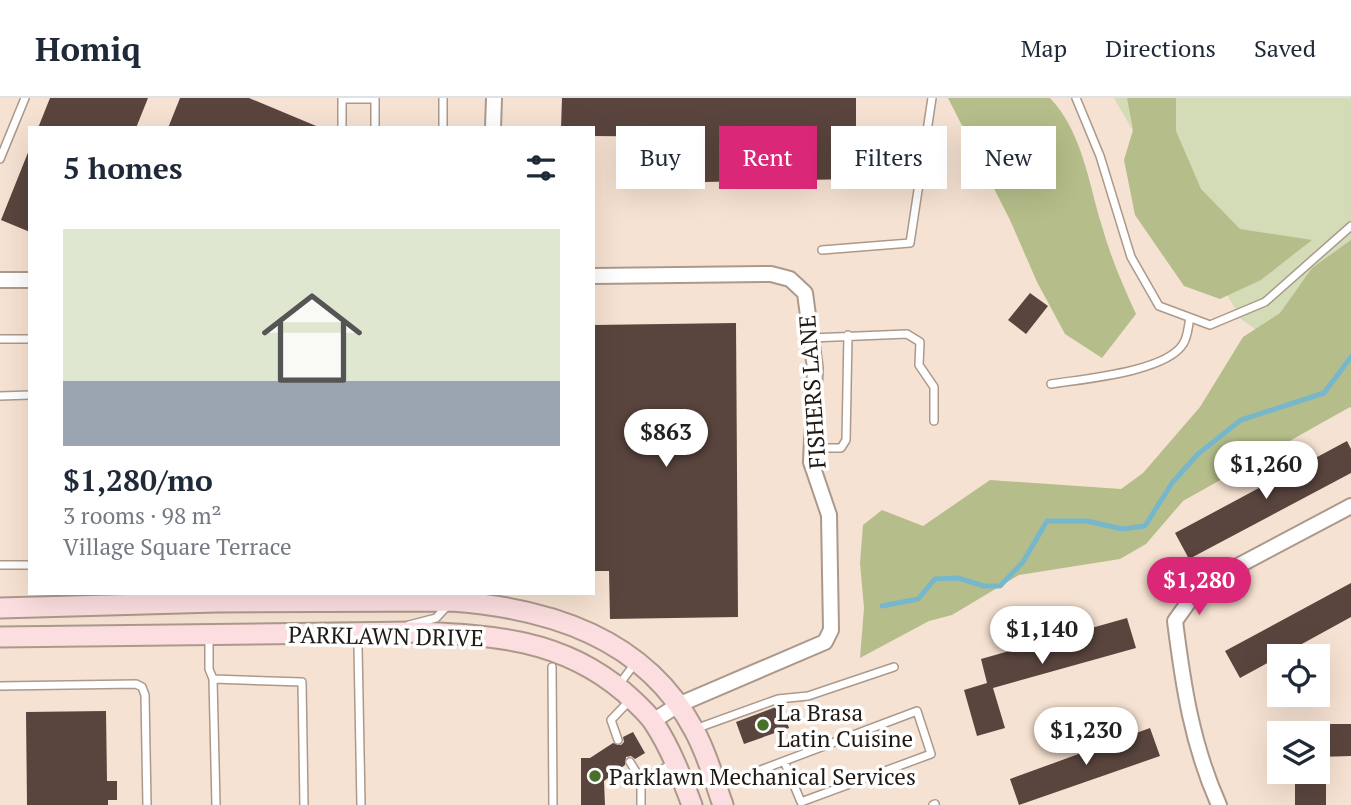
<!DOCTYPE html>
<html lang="en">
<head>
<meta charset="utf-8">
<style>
	body { margin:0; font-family:"PT Serif",serif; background:#f6f6f7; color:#1f2937; height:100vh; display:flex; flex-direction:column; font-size:26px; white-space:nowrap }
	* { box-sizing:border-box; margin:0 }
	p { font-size:23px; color:#747a83 }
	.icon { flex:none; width:38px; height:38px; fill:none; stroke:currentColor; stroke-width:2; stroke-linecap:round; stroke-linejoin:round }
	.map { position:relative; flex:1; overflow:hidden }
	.panel { position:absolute; left:28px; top:28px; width:567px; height:469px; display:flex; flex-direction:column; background:#fff; border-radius:0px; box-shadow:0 7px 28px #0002 }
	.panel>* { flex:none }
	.hud { position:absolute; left:616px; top:28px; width:630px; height:63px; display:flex; gap:14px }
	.buttons { position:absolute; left:1267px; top:546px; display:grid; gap:14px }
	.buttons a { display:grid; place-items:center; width:63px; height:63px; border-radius:0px; background:#fff; box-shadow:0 7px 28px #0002; font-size:35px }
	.price { position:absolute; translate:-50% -60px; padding:0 16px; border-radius:24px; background:#fff; color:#222; font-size:23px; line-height:46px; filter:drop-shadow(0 2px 4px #0008) }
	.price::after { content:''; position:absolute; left:50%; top:42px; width:21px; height:16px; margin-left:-10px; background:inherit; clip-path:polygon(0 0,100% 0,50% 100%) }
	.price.selected { background:#db2777; color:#fff }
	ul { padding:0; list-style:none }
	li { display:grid; align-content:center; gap:14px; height:371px; padding:0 35px }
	li span { display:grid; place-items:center; height:217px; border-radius:0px; color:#555 }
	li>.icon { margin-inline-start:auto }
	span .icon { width:126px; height:126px; fill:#fffc; stroke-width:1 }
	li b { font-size:30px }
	h2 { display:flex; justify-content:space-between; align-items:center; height:84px; padding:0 35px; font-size:30px }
	.chip { padding:0 24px; border-radius:0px; background:#fff; box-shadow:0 7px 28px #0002; font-size:24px; line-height:63px }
	.chip.selected { background:#db2777; color:#fff }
	header { display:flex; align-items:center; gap:42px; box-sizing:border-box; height:98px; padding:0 35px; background:#fff; border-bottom:2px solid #e0e1e3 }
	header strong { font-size:33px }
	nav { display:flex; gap:38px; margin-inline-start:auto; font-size:24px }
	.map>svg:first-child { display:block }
	.green { fill:#d4dcb7 }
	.forest { fill:#b5be8a }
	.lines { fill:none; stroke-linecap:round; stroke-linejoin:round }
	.stream { stroke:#77b7cc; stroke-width:5 }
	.building { fill:#5a453e }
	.lane-casing { stroke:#ac998b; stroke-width:10 }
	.street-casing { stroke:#ac998b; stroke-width:18 }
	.secondary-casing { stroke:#ac998b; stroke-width:23 }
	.lane { stroke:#fff; stroke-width:7 }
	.street { stroke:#fff; stroke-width:14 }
	.secondary { stroke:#fcdee0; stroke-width:19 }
	.poi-dot { fill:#49702b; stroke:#fff; stroke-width:2.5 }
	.labels { text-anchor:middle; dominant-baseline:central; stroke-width:7; stroke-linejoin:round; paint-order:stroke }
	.street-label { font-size:23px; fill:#201914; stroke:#fff }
	.poi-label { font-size:23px; fill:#201914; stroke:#fff; text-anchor:start }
</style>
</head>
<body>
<header>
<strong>Homiq</strong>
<nav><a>Map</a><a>Directions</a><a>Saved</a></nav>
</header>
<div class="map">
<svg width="1351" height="707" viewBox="0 0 1351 707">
	<rect width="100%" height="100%" fill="#f6e2d2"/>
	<path class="green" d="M1114,0h237v300l-110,-79z"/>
	<path class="forest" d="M948,0h102c32,34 38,82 51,125 9,32 21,61 35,91l-34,44 -37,-24 -28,-52 -27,-62z
		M1127,0h49v33l25,58 39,40 72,11 -51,40 -41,19 -36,-13 -49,-71 -11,-55 9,-30z
		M1351,142v168l-1,-1 -167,94 -37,43 -26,15 -101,16 -67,40 -23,6 -69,37 4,-50 -4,-45 3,-38 19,-15 41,16 67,-46 131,9 22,-16 57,-66 43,-70 37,-24 32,-45z"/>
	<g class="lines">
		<path class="stream" d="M882,508l36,-7 17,-20 23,-1 26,8h16l23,-24 24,-41h40l35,8 23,-3 27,-43 26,-29 43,-34 83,-27 27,-36"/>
	</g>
	<path class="building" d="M50,0h98l-12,30h-98z
		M180,0h69l72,30h-153z
		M562,0h294v81l-151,3 -6,-45 -106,-1v-8h-32z
		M29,52l1,1v81l-29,-12z
		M1030,195l18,13 -22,28 -18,-14z
		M736,225l2,294 -128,2 -1,-48h-16v-246z
		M1347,343l4,8v24l-162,86 -14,-26z
		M1351,485v34l-111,61 -15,-27z
		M1127,520l9,30 -143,40 12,40 -28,8 -13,-46 23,-7 -6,-24z
		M781,607l8,23 -45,16 -8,-22z
		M106,613l1,70h10v19h-9v5h-81l-1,-93z
		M1318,626h33v32l-32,1z
		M1150,630l10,28 -141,49 -9,-26z
		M633,634l12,21 -10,6 -4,-3 -5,1 -1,8 -21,16 1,24h-24v-47h9l23,-15 8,2 3,-3 -1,-5z
		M1295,674h31v33h-31z"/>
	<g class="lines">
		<defs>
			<path id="lane" d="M443,0v30
				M1076,0l24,58 31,101 28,49 51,19 55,-23 86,-76
				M342,30v-29h33v29
				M0,61l25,-61
				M822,152l88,-7 22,-145
				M811,240l96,-4 13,8 -1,23 15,22v34
				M0,241h30
				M1051,286c31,-5 115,-12 132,-40 5,-7 5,-18 7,-26
				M0,298l30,-1
				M812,350h29l5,-8 2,-105
				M0,467h30
				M409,527l27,-7 13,-14
				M209,538v33l4,10 3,126
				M358,549l3,158
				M552,569l1,138
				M213,581l89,3 2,123
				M0,588l136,-2 6,3 3,8 2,110
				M618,588l18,-24
				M695,631l83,-30 30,-3 86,-29
				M618,642l-7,-20 20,-21
				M630,664l11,18
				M718,688l199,-75 14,43 -130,48 -17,-41
				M641,707v-25l31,-16
				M933,707l2,-1"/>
			<path id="street" d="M493,30l1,-30
				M593,178l178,-2 19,5 15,14 10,75 -4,94 18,53 2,115 -6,12 -147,63 -25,16
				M0,182h30
				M1219,707c-27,-60 -36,-120 -44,-184l25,-35 151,-80"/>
			<path id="secondary" d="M0,510l217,-6 234,-1c98,7 194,37 243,129 13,23 20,50 29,75
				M0,539l414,-5c79,3 148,7 210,60 10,9 23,20 30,31 17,26 27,53 38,82"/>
		</defs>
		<use href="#lane" class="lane-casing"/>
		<use href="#street" class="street-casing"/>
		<use href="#secondary" class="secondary-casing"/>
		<use href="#lane" class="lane"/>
		<use href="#street" class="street"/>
		<use href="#secondary" class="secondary"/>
	</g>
	<g class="poi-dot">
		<circle cx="763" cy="627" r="7"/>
		<circle cx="595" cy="678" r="7"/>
	</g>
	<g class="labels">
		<g class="street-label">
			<text transform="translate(812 294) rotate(-94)">FISHERS LANE</text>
			<text transform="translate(386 538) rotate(1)">PARKLAWN DRIVE</text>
		</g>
		<g class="poi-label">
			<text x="777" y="614">La Brasa<tspan x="777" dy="26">Latin Cuisine</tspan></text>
			<text x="609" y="678">Parklawn Mechanical Services</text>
		</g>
	</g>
</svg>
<div class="buttons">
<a><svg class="icon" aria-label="locate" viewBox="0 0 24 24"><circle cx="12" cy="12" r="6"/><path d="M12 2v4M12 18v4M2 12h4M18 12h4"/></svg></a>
<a><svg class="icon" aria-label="layers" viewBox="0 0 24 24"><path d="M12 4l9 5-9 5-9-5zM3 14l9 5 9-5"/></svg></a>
</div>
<b class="price" style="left:666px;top:371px">$863</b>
<b class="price" style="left:1266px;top:403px">$1,260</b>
<b class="price selected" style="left:1199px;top:519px">$1,280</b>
<b class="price" style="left:1042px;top:568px">$1,140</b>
<b class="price" style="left:1086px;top:669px">$1,230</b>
<div class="hud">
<a class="chip">Buy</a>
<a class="chip selected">Rent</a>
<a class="chip">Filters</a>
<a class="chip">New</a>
</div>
<section class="panel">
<h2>5 homes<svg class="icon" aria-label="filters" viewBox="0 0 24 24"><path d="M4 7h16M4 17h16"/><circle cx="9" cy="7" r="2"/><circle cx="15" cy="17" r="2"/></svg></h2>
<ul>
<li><span style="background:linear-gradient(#dfe7d0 70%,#9aa5b1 0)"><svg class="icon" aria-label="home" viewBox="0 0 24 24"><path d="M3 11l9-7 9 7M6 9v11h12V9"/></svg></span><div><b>$1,280/mo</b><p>3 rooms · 98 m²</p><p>Village Square Terrace</p></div></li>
</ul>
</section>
</div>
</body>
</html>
